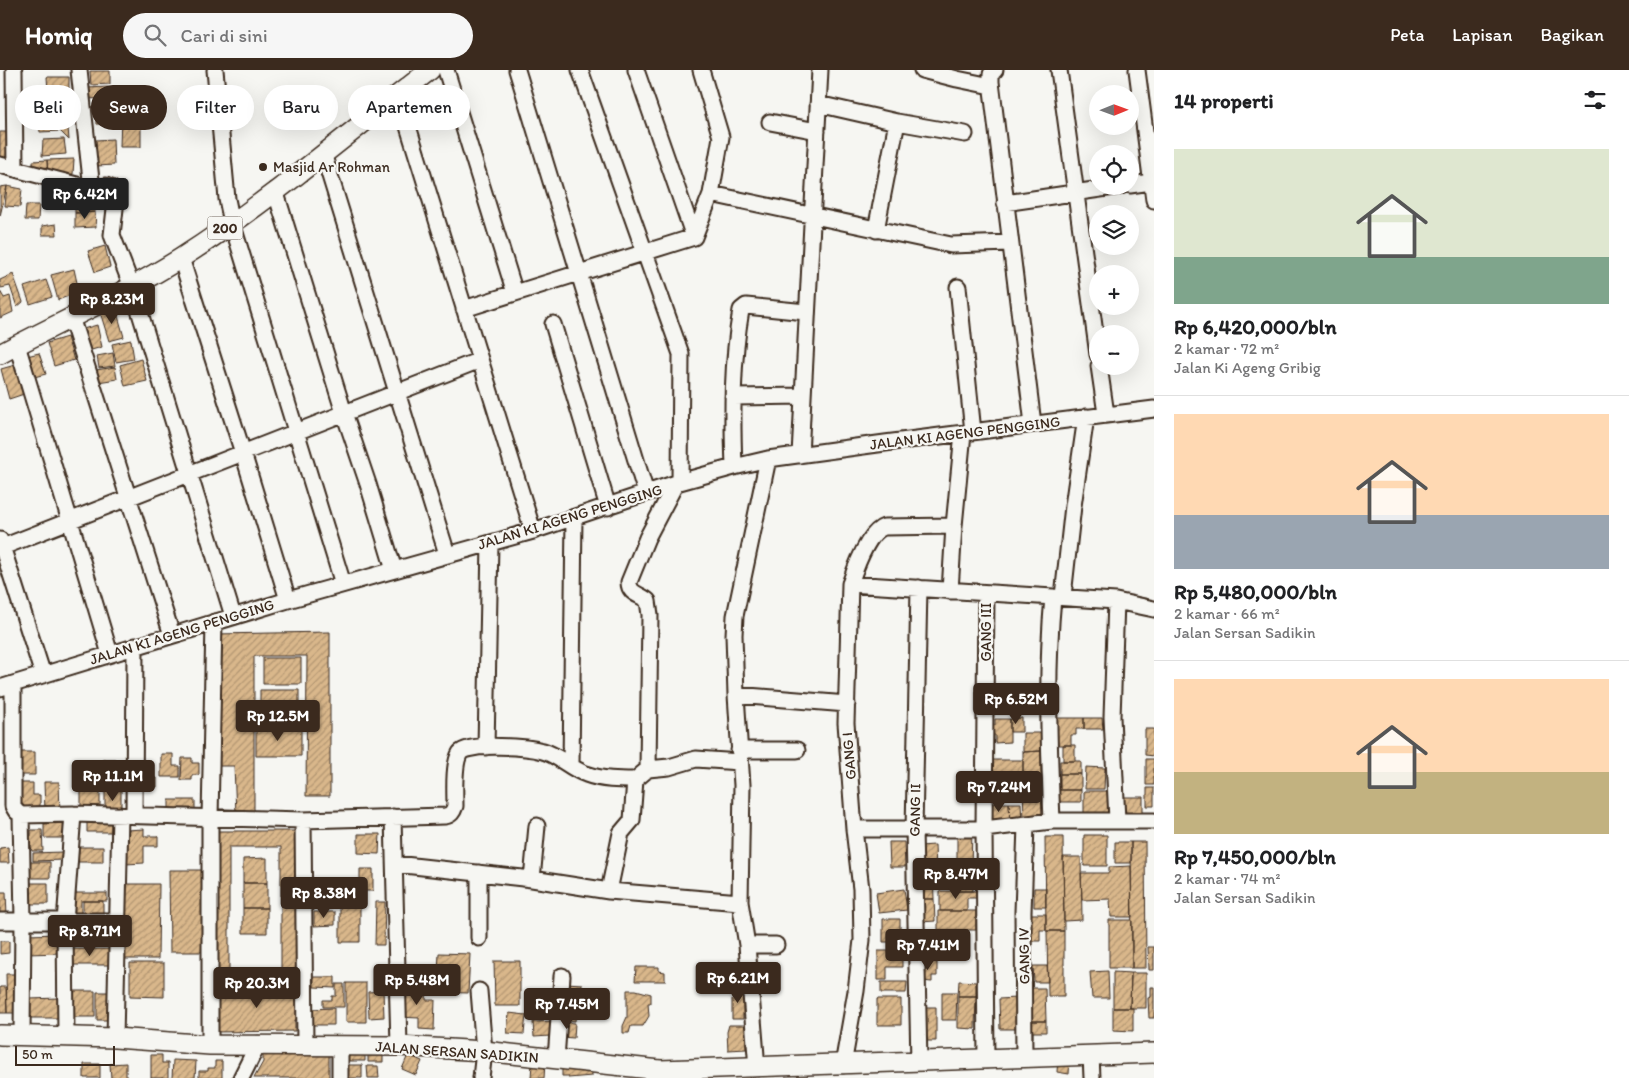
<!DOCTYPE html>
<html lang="id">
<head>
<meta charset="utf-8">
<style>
	body { margin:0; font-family:Itim,sans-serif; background:#f6f6f6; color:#202124; height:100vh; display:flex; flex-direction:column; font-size:19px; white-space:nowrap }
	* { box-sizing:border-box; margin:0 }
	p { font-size:16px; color:#757577 }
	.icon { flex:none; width:28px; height:28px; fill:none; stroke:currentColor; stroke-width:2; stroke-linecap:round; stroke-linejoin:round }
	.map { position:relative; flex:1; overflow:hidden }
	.sheet { display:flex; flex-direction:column; background:#fff; width:475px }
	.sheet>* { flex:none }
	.banner { position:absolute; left:15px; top:15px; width:475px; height:45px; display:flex; gap:10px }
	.needle { width:32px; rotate:89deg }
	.fabs { position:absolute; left:1089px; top:15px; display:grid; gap:10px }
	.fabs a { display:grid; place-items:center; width:50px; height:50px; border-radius:50%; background:#fff; box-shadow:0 5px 20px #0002; font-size:25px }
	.scale { position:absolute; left:15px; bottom:12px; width:100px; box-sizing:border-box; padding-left:5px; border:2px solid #3b2a1e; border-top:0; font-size:14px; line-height:18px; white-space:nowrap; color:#3b2a1e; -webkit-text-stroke:4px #f6f6f2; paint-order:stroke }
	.price { position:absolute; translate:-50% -42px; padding:0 11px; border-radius:5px; background:#3b2a1e; color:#fff; font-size:16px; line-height:32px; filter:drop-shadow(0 1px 2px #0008) }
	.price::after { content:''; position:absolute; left:50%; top:30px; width:15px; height:11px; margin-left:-8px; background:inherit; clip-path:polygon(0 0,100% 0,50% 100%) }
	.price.on { background:#222; color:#fff }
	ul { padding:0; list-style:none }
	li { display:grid; align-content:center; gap:10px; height:265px; padding:0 20px }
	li+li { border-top:1px solid #e0e0e0 }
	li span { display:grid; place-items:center; height:155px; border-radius:0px; color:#555 }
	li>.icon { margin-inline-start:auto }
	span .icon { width:90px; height:90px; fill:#fffc; stroke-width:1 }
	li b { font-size:21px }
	h2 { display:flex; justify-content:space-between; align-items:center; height:60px; padding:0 20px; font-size:21px }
	.tag { padding:0 18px; border-radius:22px; background:#fff; box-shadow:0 5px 20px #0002; font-size:18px; line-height:45px }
	.tag.on { background:#3b2a1e; color:#fff }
	header { display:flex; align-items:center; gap:30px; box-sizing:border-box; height:70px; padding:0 25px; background:#3b2a1e; color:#fff }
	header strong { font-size:24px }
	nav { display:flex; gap:28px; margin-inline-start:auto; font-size:18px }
	.search { width:350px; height:45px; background:#f6f6f6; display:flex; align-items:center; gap:12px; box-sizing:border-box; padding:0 18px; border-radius:28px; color:#757577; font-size:19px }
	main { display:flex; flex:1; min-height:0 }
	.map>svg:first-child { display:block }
	.building { fill:url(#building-hatch); stroke:#3b2a1e }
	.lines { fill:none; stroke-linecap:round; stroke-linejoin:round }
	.minor-casing { stroke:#3b2a1e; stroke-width:19 }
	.major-casing { stroke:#3b2a1e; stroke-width:22 }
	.minor { stroke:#f6f6f2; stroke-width:15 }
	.major { stroke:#f6f6f2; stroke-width:19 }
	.poi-dot { fill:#3b2a1e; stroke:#f6f6f2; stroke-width:2 }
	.labels { text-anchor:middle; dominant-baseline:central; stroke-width:4.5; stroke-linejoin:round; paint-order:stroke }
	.shield { fill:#f6f6f2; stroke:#73675e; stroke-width:1 }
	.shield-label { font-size:14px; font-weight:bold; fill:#3b2a1e }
	.poi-label { font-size:15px; fill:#3b2a1e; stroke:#f6f6f2; text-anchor:start }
	.street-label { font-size:15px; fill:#3b2a1e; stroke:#f6f6f2 }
</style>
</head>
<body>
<header>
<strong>Homiq</strong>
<div class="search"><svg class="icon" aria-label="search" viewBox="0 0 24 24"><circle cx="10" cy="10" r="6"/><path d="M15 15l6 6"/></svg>Cari di sini</div>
<nav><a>Peta</a><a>Lapisan</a><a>Bagikan</a></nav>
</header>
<main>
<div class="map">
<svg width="1154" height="1008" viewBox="0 0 1154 1008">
	<defs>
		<pattern id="building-hatch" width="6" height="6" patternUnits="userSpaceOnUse" patternTransform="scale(1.25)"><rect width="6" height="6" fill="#d9b78b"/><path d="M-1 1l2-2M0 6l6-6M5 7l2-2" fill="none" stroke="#b19571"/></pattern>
	</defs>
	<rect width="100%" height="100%" fill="#f6f6f2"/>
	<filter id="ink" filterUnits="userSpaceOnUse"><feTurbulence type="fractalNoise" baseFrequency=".02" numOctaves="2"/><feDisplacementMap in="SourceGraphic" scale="10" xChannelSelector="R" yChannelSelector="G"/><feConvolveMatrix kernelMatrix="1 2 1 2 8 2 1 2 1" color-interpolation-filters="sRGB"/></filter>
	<g filter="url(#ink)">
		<path class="building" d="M90,1h20v13l-19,1z
			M47,7h22v15l-21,-1z
			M108,17l-1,11 -20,1v-11z
			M37,33h22l1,28 -20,1z
			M59,33h7l3,37 -9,-9z
			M113,33v22l-16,-1 -1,-20z
			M121,45l20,1v31h-21z
			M0,62h8l1,25 -9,1z
			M64,69l2,15 -24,2 1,-16z
			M113,69l1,26 -17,1 -1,-26z
			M74,89l-1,15 -25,1 -1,-15z
			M47,90l1,15 -14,-3 -1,-11z
			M7,116l15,3 -2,18 -15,-1z
			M7,116l-7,30v-29z
			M94,126l1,16 -20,1v-16z
			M26,135h13l-1,15h-13z
			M95,142l1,15 -21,1v-15z
			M56,154l1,11h-15v-9z
			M105,176l5,21 -15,5 -7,-21z
			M74,199l5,23 -21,8 -7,-25z
			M13,204l10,28 -6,5 -7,-21 -9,2 -1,-4v-4z
			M46,210l6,17 -22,7 -6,-17z
			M0,221l4,7 6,-2 3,16 -13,6z
			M116,239l8,28 -15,4 -9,-29z
			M97,255l5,22 -14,4 -5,-22z
			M67,267l7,23 -20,6 -7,-23z
			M131,270l3,19 -18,3 -4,-18z
			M39,283l7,21 -12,3 -7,-21z
			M113,283l2,13 -16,2 -2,-12z
			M141,289l6,22 -22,5 -5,-21z
			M15,295l9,29 -15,5 -8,-30z
			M115,297l2,12 -19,3 -2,-12z
			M330,562v164h-24l1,-140h-53v158h-18l-2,-48h-19v-132z
			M263,588h38v26h-38z
			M260,620h39v31h-39z
			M1022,648v14h-12v-13z
			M1056,648h28v11h-8v6h-5v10h-15z
			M1084,648h18l1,11h-19z
			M995,649h15v23l-15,1v-8h-6l-1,-9 7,-1z
			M256,658h45v28h-45z
			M1145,659h9v27l-9,-1z
			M1023,663h18v18l-18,1z
			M1063,675h12v16h-12z
			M1041,681v35h-18v-34z
			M19,682h16v23h-16z
			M161,684h12v12h7v11h-19z
			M182,688h10v5h7v12h-7v5h-11z
			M103,689h12v8h6v20h-18z
			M1146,689h8v26h-8z
			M992,690h31v14l-36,1z
			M1060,691h21v13h-21z
			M1086,697l19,1 -1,21h-19z
			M100,700v37h-19v-36z
			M1060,704h21v16h-21z
			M136,708h21v9h-21z
			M44,712h15l1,30h-15z
			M18,713h15v12h7v17h-21z
			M1023,716h18l1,34h-18z
			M1147,718h7v18h-7z
			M105,720h16v24l-16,-1z
			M1052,720h29v12h-29z
			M1084,721h26v24h-26z
			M1119,727h24v21h-24z
			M169,730h26v15h-26z
			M992,733h17l1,20 -22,-1v-12h4z
			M1009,733h12l1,19 -12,1z
			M87,752h24l1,10h-25z
			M67,753v15h-23v-14z
			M144,759v7h14v10h-14v17l-18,1v-34z
			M31,760h11l1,21h-11l-1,-5h-3v-10h3z
			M212,761h86l-1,153h-16v-137h-52v135h-17z
			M957,762h15l-1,35h-14z
			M358,764h22l-1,20 -21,-1z
			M1084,765h23v31h-23z
			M1045,767h18l1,94h-18z
			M889,772h15l1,25h-15z
			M1115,772h16v21h-16z
			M1131,772h14l1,126h-14z
			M935,775l1,26h-16l-1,-25z
			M8,777l1,16h-9v-15z
			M78,777h25v15h-25z
			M63,782v8l-30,1v-8z
			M1063,787h18l1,63 -18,1z
			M267,788v25h-24v-24z
			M30,792h20v16h-20z
			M1131,796l1,51h-21l-1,-18 -28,1 -1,-27h28v-6z
			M957,797h21l-1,14h-4v10h-16z
			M360,799h13v22h-13z
			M169,800h35v82h-34z
			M920,801h13l1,28h-13z
			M30,813h18v21h-18z
			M243,813h24v25h-24z
			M120,814h39l-1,75h-38z
			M1034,818h12v19h-12z
			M309,819h38v11h-37z
			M904,819l3,21 -28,3 -3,-20z
			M940,821h37v7h-10v13h-27z
			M0,822h6l1,25h-7z
			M70,823h37v8h-26v19l-11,-1z
			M921,829h13l1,22 -14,1z
			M83,831h20v18h-20z
			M340,831h20v41h-20z
			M376,832h9l-1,43h-9z
			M243,838h24v25h-24z
			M938,841h38v19h-38z
			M314,842h21v13l-21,1z
			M1027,844h19v16h-6v11h-13z
			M883,849h17v23h-17z
			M1109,850h23v48h-23z
			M938,860h30v26h-31z
			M1047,861h17v65h-16z
			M60,864l1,19 -34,1v-19z
			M78,864h27v12h-27z
			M920,869l16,1 -1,20h-15z
			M0,871h9v12l-9,1z
			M1148,877h6v23h-5z
			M68,879h43v16h-42z
			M878,881h24v16h-15v13h-9z
			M439,883l31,1 -2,39 -31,-1z
			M494,891h26v45h-25z
			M920,892h17v14h-5v6l-10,-1z
			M130,893h34v34l-34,-1z
			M1033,896h14l1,16h-14z
			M636,897h23v4l6,1v9h-30z
			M1108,901l1,27h-17l-2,-26z
			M1113,902l18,1 -1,35h-17z
			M1131,903h15v35h-16z
			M6,904h10l1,39h-10z
			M314,907h21v11l-21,-1z
			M959,911l17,1v14h-18z
			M881,912h26l-1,11h-25z
			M346,913h20v39h-20z
			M566,913l16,1 -1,11 -16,-1z
			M336,914h8v23h-21v-7h9v-4h4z
			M400,915l27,1 -1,14h9l-1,30 -15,-1v-11l-20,-1z
			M743,915v34h-11v-20l4,-1v-12z
			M0,917h6l1,26h-7z
			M301,917l1,33h-7v11l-81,1v-43z
			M1151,917h3v31h-5l-1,-20 3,-1z
			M1025,918h20l1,33h-20z
			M530,920h15l1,23h-15z
			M627,920h9l15,4v9h-3l1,13 -6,10h-12l-2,7h-6v-7l4,-9z
			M70,921h25v26h-26z
			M383,921l1,26 -15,1 -1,-26z
			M97,922h14v28h-14z
			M942,922h15l-1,28h-14z
			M958,926h18l-1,33 -17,-1z
			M58,928v20h-28v-19z
			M563,928l14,1 -2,22 -14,-1z
			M1016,928l1,31h-17l-1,-30z
			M877,929h24v26h-24z
			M920,937h16v34h-16z
			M334,938v17h-25v-16z
			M1113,938h20v23l-20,-1z
			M509,943l17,2 -2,19 -17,-1z
			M550,951v15l-16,1 -1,-15z
			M1026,951h20v11h-13v6h-7z
			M561,952l14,1 -1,15 -14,-1z
			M729,955h16l1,24 -18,1 -1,-18z
			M263,981l66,1v26h-75l9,-16z
			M349,983h16v8h-17z
			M151,985h11v8h6v15h-17z
			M408,985l14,6 -6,14 -14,-6z
			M368,986h15v6h-15z
			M1058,987l12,1 -1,16 -12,-2z
			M173,990l23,1 -1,17h-23z
			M215,991h7v17h-23v-7h9v-3h7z
			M126,993v15h-15l-1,-14z
			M532,993h13l-1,15h-13z
			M84,994h16v14h-16z
			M348,995h14v13h-14z
			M562,995h30v11l-24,2v-2h-6z
			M367,996h11l1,12h-11z"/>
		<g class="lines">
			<defs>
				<path id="minor" d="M14,0l1,99
					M79,0l13,119
					M215,0l12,129 5,24 111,361
					M446,0l69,223
					M517,0l129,423
					M580,0l101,284 -1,128
					M636,0l58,167
					M922,0l35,9 34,7
					M995,0l-4,4v8l42,342
					M1059,0l39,285
					M1137,0l17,130
					M398,24l135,437
					M818,34l79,18 68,12
					M770,52l47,9
					M323,83l124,401
					M0,95l92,24 14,-3 5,2 3,5 2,7 -4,35 20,52 101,329
					M1130,115l21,-3
					M275,120l69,223 24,71 26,86
					M711,124l240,51 59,-2
					M1005,133l116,-17
					M876,160l21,-108
					M694,167l17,-43 10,-57 -20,-67
					M181,188l62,195 45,147
					M958,217l15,145
					M464,239l230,-72
					M71,247l101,318
					M553,254l55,183
					M17,275l93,309
					M1099,296l7,48
					M733,327l70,-1
					M800,385l20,-385
					M734,397c-2,-53 -2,-105 7,-157l5,-4 60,6
					M0,470l43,135
					M0,478l480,-188
					M850,514l266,17 38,8
					M950,521l4,-65 9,-93
					M1063,526l10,-90 13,-89
					M1116,531l-4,116 5,103
					M13,614v122l3,5 5,4 52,-1 230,6 142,-4c6,-1 8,-4 10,-10 0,-13 -2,-42 5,-53 9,-11 69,-6 83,-2 15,4 28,18 43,23 16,6 33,6 49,6l13,-11 2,-154 -2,-14c-7,-7 -19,-6 -19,-19l18,-44 29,-55
					M0,618l288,-88 245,-69 143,-48 58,-16 34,-8 117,-16 269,-34
					M736,625l111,9
					M486,677l4,-204
					M739,680h58
					M571,695l3,-248
					M648,699l21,-2 27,-8 44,3
					M21,745l2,105 -1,116
					M134,746l1,-170
					M393,747l6,229
					M303,750l2,225
					M1052,751c-3,-75 -6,-150 1,-224
					M854,759h130l68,-8h102
					M395,794l137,15 77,12 131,11
					M479,803v65
					M532,809l5,-53
					M609,821l12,-58 11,-13 3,-40
					M0,851h118
					M747,875h29
					M479,921l5,60 -3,27
					M66,967l-1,-115 8,-108
					M115,968l5,-223
					M210,975v-227l4,-196
					M1091,985l1,23
					M1024,988l-1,-146 3,-87
					M556,989l6,-83
					M986,990l-2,-231 2,-236
					M919,992l-5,-233 5,-241
					M843,995l13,-74 6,-51 -1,-51 -7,-60 -8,-106 4,-139c5,-15 18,-52 34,-57l70,-1
					M757,998l-10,-123 -7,-43 2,-117 -6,-90 -2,-60 1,-19 33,-157
					M241,1008l17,-34
					M340,1008v-31"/>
				<path id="major" d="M0,284c60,-32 124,-60 181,-96 88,-56 167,-125 249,-188
					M0,965l115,3 95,7 189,1 85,5 176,19 494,-17"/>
			</defs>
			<use href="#minor" class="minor-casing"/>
			<use href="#major" class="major-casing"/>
			<use href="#minor" class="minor"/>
			<use href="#major" class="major"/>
		</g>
	</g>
	<circle class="poi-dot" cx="263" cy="97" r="5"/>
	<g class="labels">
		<rect class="shield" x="207.5" y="146.5" width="35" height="23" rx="4"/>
		<g class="shield-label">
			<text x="225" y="158">200</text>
		</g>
		<g class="poi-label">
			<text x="273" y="97">Masjid Ar Rohman</text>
		</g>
		<g class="street-label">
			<text transform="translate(965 363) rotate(-7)">JALAN KI AGENG PENGGING</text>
			<text transform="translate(570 447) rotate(-17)">JALAN KI AGENG PENGGING</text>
			<text transform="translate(182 562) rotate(-17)">JALAN KI AGENG PENGGING</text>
			<text transform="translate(986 562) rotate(-90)">GANG III</text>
			<text transform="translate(849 686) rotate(-95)">GANG I</text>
			<text transform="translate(915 740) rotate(-89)">GANG II</text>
			<text transform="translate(1024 886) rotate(-91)">GANG IV</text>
			<text transform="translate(457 982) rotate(4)">JALAN SERSAN SADIKIN</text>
		</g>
	</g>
</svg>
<div class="fabs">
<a><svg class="needle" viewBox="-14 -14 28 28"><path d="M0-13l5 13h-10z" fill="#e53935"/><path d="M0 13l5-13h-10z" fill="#757577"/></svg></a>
<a><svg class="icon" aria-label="locate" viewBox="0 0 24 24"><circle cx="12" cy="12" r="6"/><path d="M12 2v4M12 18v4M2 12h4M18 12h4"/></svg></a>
<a><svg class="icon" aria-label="layers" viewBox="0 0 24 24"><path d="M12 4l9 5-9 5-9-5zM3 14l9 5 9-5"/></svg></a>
<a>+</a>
<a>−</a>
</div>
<div class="scale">50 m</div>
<b class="price on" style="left:85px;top:150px">Rp 6.42M</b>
<b class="price" style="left:112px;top:255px">Rp 8.23M</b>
<b class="price" style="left:1016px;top:655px">Rp 6.52M</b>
<b class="price" style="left:278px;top:672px">Rp 12.5M</b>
<b class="price" style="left:113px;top:732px">Rp 11.1M</b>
<b class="price" style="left:999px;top:743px">Rp 7.24M</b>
<b class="price" style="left:956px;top:830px">Rp 8.47M</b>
<b class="price" style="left:324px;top:849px">Rp 8.38M</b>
<b class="price" style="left:90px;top:887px">Rp 8.71M</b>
<b class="price" style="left:928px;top:901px">Rp 7.41M</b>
<b class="price" style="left:738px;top:934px">Rp 6.21M</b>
<b class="price" style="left:417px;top:936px">Rp 5.48M</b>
<b class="price" style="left:257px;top:939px">Rp 20.3M</b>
<b class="price" style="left:567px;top:960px">Rp 7.45M</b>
<div class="banner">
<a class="tag">Beli</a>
<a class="tag on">Sewa</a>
<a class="tag">Filter</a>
<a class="tag">Baru</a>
<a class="tag">Apartemen</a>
</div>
</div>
<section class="sheet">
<h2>14 properti<svg class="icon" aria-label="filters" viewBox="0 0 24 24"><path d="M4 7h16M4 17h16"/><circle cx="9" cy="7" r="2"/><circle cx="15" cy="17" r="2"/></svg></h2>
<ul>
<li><span style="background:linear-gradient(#dfe7d0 70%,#7fa58c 0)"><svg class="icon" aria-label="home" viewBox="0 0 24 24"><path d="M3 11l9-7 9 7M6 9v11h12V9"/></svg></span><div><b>Rp 6,420,000/bln</b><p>2 kamar · 72 m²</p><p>Jalan Ki Ageng Gribig</p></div></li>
<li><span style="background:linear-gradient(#ffd9b3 65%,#9aa5b1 0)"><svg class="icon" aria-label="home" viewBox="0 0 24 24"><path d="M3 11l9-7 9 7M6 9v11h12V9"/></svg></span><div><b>Rp 5,480,000/bln</b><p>2 kamar · 66 m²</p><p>Jalan Sersan Sadikin</p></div></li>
<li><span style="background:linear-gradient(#ffd9b3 60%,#c2b280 0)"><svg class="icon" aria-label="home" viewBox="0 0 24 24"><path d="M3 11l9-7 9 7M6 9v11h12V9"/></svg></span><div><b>Rp 7,450,000/bln</b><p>2 kamar · 74 m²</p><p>Jalan Sersan Sadikin</p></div></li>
</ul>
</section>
</main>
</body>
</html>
